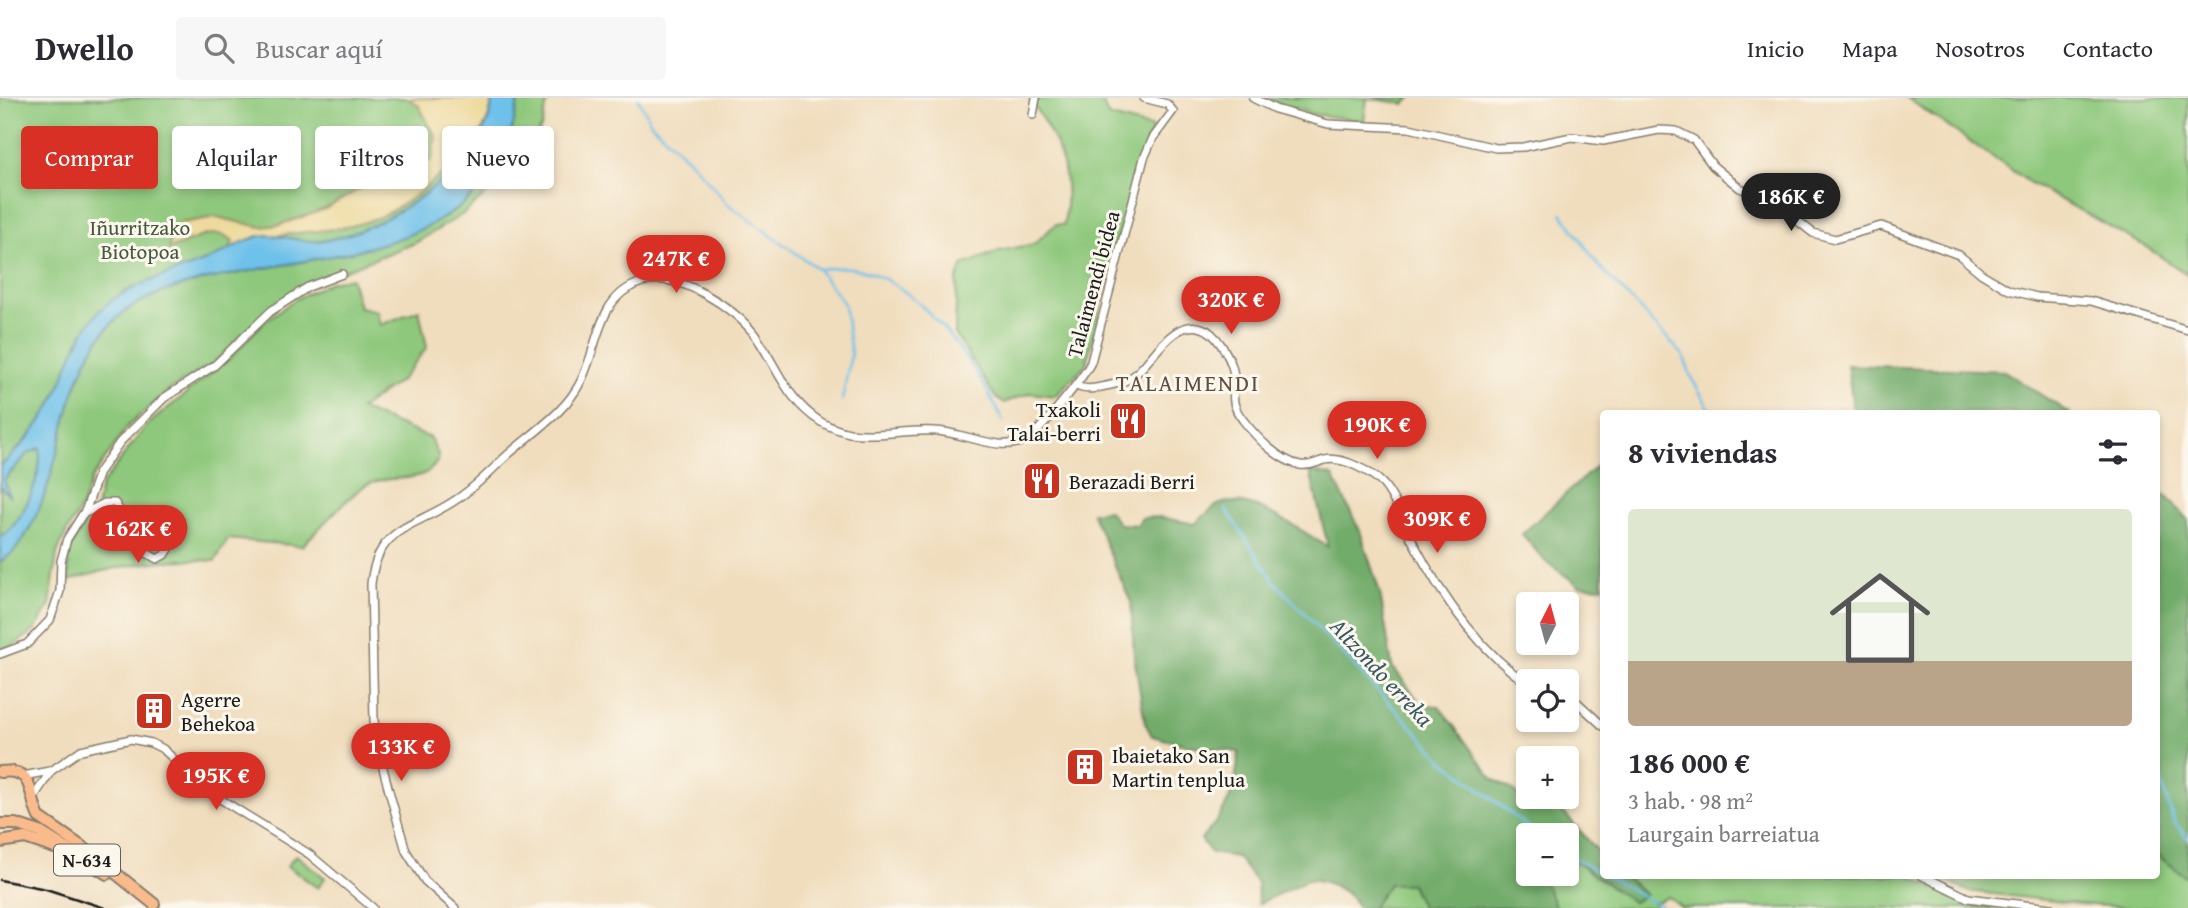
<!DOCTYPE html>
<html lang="es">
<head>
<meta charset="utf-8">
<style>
	body { margin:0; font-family:"Gentium Book Plus",serif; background:#f7f7f7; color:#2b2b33; height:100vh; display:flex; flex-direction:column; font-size:26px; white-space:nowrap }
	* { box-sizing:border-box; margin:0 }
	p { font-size:23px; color:#7c7c81 }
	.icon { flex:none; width:38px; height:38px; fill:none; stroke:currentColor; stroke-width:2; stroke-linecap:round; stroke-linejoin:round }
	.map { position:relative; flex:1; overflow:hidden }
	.drawer { position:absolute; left:1600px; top:312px; width:560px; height:469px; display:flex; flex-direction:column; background:#fff; border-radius:7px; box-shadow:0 4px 10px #0003 }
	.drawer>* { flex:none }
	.hud { position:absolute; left:21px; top:28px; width:665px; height:63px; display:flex; gap:14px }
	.needle { width:46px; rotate:6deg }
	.controls { position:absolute; left:1516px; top:494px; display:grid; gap:14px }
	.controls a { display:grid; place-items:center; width:63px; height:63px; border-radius:7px; background:#fff; box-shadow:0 4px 10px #0003; font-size:35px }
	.price { position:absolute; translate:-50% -60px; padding:0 16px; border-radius:24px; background:#d93025; color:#fff; font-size:23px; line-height:46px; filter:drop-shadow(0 2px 4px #0008) }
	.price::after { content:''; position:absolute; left:50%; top:42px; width:21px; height:16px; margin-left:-10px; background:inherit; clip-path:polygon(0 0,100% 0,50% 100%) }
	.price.current { background:#222; color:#fff }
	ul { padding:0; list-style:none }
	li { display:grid; align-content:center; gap:14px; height:371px; padding:0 28px }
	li+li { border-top:2px solid #e1e1e2 }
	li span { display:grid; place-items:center; height:217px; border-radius:7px; color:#555 }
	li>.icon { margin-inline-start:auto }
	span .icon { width:126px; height:126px; fill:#fffc; stroke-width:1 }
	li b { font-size:30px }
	h2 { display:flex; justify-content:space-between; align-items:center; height:84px; padding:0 28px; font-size:30px }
	.tag { padding:0 24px; border-radius:7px; background:#fff; box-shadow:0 4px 10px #0003; font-size:24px; line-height:63px }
	.tag.current { background:#d93025; color:#fff }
	header { display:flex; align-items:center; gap:42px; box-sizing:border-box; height:98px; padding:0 35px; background:#fff; border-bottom:2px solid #e1e1e2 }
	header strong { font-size:33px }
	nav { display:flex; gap:38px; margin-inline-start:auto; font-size:24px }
	.search { width:490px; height:63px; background:#f7f7f7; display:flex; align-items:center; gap:18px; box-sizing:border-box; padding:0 24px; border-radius:7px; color:#7c7c81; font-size:26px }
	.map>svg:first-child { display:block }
	.green { fill:#8ec87b; stroke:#55724c; stroke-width:2 }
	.forest { fill:#72ac6b; stroke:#476444; stroke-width:2 }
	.sand { fill:#eeda9e; stroke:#857b5d; stroke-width:2 }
	.water { fill:#6ec1ea; stroke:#456e83; stroke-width:2 }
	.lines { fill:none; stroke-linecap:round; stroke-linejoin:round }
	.stream { stroke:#6ec1ea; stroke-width:2.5 }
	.minor-casing { stroke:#867c6c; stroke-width:10 }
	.trunk-casing { stroke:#867c6c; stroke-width:14 }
	.minor { stroke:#fff; stroke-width:7 }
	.trunk { stroke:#fabb8c; stroke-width:10 }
	.rail { stroke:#1c1c1c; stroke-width:2.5 }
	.labels { text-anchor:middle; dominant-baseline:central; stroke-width:6; stroke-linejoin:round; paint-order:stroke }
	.shield { fill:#fbf7ec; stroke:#5f5e5a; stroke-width:2 }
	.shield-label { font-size:19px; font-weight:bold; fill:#1c1c1c }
	.park-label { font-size:21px; fill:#44583d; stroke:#fbf7ec }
	.street-label { font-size:21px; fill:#1c1c1c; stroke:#fbf7ec }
	.poi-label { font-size:21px; fill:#1c1c1c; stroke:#fbf7ec; text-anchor:start }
	.neighbourhood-label { font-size:23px; letter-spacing:2px; fill:#624e41; stroke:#fbf7ec }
	.water-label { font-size:23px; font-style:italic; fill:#395664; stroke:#fbf7ec }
</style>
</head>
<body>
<header>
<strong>Dwello</strong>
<div class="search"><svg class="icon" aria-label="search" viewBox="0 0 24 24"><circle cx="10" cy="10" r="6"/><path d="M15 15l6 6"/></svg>Buscar aquí</div>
<nav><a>Inicio</a><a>Mapa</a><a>Nosotros</a><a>Contacto</a></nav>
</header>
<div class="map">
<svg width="2188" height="810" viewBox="0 0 2188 810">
	<rect width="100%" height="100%" fill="#fbf7ec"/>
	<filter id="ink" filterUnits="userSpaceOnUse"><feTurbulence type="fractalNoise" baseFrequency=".0143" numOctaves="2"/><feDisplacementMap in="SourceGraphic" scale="14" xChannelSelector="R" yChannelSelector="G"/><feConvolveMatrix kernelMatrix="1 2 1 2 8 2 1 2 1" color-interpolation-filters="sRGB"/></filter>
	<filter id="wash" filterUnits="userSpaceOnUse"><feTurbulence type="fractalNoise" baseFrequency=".00686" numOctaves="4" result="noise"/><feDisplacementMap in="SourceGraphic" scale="28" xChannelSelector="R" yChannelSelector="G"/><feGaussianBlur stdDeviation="1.57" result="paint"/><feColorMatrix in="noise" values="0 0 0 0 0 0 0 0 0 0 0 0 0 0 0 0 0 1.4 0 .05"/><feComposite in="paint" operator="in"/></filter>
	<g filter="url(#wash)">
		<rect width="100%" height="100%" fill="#f0ddbd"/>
		<path class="green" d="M0,0h548l-6,28 -19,37 -60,51 -48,29 -116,45 -88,77 -42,25 -40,35 -37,53 -10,28 -16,27 -9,20 -7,52 -16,26 -23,16 -11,1z
			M1029,0h72l7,18 45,12 -16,39 -51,198 -31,31 -25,-3 -26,10 -8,-5 -41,-64 2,-55 6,-14 36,-14 35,-7 22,-20 8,1c9,-56 -5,-81 -35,-127z
			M1262,0h149l-6,6 -38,-6 -3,23 -52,-7z
			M1907,0h281v177l-43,-29 -115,-63z
			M351,180l8,29 18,4 3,14 39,-15 8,37 -26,33 -41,29 70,29 9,19c-11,31 -49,15 -73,28 -14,7 -50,47 -64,61l-74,-7 -13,22c-50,-4 -98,4 -146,20l-1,-26 13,-29 14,-14 6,-26 45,-60 84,-68 33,-35 31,-23 36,-18z
			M2156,756l32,24v26l-10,4h-46l-53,-4 -111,-13 -31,-16h219z
			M296,757l29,23 -7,10 -31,-22z
			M1566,757l67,47 12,-8 -22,-19h285l60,29 45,4h-331l-14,-11 -15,6 2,5h-99l-16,-35h26z
			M1389,786h22l11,24h-50z"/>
		<path class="forest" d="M1847,267l157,6 65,42h-215z
			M1603,362v127l-23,-1 -35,-25 -23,-27z
			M1310,373l23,5 27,55 20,62 12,73 30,39 17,1 54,73 20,11 13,16 23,-10 54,61v18h20l22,20 -12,7 -67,-47v-20l-43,-1 5,39h12l16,35h-134l-11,-24h-22l-17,24h-14c-8,-17 -32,-30 -51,-28l-49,24 -1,-21 -20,-26 -26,-4 -10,-14c26,-26 35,-50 38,-87l-53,-7 -34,-9 -7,-13 -11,-67 -3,-54 -39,-89 16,-3 11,14 18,1 5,-7 17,-1 36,7c6,-5 13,-13 21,-18 30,-17 87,26 112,41z
			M2156,388l32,33v359l-32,-24z"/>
		<path class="sand" d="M407,0h85c0,26 -19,47 -37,64 -31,28 -61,55 -104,64 -43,9 -80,4 -121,23l3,-8c-18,-17 -44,2 -64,8l1,-8 9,-3 2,-5 -17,-7 52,-9 45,10 18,-2 46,-16 57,-33 33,-6 17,-11 4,-22 -18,-32z"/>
		<path class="water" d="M492,0h24l2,3c-25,181 -245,143 -370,197 -86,38 -77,151 -115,224 -8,16 -17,31 -33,40v-25c24,-15 42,-61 40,-89l-13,6 -23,26 6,17 -10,-11v-19c20,-20 40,-40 53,-66 18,-36 25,-79 62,-103 28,-18 62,-25 93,-38 16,-7 31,-18 48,-23 20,-6 42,6 63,4 58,-5 172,-77 173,-143z"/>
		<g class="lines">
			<path class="stream" d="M638,0l13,25 43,42 35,40 89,64 26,35 7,50 -9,46
				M1562,115l36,52 85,90 9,24 20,34
				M819,171c10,0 22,-3 32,-1 67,9 125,97 152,153
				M1226,411l48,72 169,179 95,75
				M2156,668l18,56 14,17
				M1566,756l37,20
				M1604,777l60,33"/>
		</g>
	</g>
	<g filter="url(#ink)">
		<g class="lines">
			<defs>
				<path id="minor" d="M1253,0l22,11 53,15 81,4 87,20 27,-1 49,-10 31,4 56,-11 17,1 18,9 19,26 27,22 35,15 38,30 22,6 46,-13 78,29 23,19 27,16 28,7 54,4 97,29
					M1033,17l3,-17
					M1076,288c9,4 16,3 25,1 11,-2 22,-4 31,-10 20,-14 39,-59 70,-49 14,4 28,29 31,42 5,21 -7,29 10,50 13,17 36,41 57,45 12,2 15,-3 25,-5 17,-4 47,12 58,24 14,16 19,38 29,56 28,54 65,109 116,144
					M85,415l20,-10h10l30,49 12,7 9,-5 15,-27
					M0,556l27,-10 23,-24 10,-29 1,-30 6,-22 19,-30 13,-37 21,-30 44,-44 51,-33 56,-54 37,-24 34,-13
					M1566,602l11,2 26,24
					M23,678l27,-5
					M33,700l18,-27 30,-21 50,-11 20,4 12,6 46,43 100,62 64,54
					M1921,777l47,23 83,10
					M455,810l-30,-27 -19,-30 -17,-60 -12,-46 -3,-25 -3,-136c6,-56 40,-56 80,-81 18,-11 33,-25 48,-40 27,-27 65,-47 82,-82 19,-38 16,-88 65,-100 34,-9 89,27 109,54 22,31 31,65 66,87 9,5 19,9 29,11 28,4 57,-4 85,-2 30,1 64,23 93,8 11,-6 58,-65 63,-77l53,-204 9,-20 20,-27 -6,-7 -23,-6"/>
				<path id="trunk" d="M0,674c36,-5 28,24 39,45l49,34 66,53
					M0,726h15l25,8 67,42
					M0,744l25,-4 36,12"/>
			</defs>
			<use href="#minor" class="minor-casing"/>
			<use href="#trunk" class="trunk-casing"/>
			<use href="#minor" class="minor"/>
			<use href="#trunk" class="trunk"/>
			<path class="rail" d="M0,782l46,9 59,19"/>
		</g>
	</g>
	<defs>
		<symbol id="restaurant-square" viewBox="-11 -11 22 22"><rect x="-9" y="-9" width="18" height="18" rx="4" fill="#c8321e" stroke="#fbf7ec"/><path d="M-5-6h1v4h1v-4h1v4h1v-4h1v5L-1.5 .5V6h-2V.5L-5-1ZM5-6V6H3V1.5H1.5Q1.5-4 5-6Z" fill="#fff"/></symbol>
		<symbol id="building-square" viewBox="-11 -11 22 22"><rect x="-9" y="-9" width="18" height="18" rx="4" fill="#c8321e" stroke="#fbf7ec"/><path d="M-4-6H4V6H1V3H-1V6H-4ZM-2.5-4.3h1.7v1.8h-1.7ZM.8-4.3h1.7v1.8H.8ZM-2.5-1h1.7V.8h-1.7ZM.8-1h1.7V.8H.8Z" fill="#fff"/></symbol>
	</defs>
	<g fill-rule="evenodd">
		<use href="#restaurant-square" x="1106" y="301" width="44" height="44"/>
		<use href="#restaurant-square" x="1020" y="361" width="44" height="44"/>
		<use href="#building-square" x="132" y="591" width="44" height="44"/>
		<use href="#building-square" x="1063" y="647" width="44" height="44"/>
	</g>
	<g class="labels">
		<rect class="shield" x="54" y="746.5" width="66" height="31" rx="5"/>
		<g class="shield-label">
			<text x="87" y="762">N-634</text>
		</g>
		<g class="park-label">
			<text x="140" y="129">Iñurritzako<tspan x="140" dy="24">Biotopoa</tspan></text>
		</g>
		<g class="street-label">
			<text transform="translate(1093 186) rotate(-75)">Talaimendi bidea</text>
		</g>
		<g class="poi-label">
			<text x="1101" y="311" text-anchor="end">Txakoli<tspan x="1101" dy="24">Talai-berri</tspan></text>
			<text x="1069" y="383">Berazadi Berri</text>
			<text x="181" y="601">Agerre<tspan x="181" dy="24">Behekoa</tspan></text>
			<text x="1112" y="657">Ibaietako San<tspan x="1112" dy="24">Martin tenplua</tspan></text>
		</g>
		<g class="neighbourhood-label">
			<text x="1188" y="284">TALAIMENDI</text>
		</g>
		<g class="water-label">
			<text transform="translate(1382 574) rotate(47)">Altzondo erreka</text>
		</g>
	</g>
</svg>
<div class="controls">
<a><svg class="needle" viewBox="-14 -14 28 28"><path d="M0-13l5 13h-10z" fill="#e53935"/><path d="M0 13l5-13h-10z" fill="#7c7c81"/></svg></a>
<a><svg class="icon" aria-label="locate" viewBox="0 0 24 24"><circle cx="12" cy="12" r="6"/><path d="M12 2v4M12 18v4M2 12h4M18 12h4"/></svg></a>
<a>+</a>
<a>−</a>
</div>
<b class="price current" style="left:1791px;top:135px">186K €</b>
<b class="price" style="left:676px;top:197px">247K €</b>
<b class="price" style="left:1231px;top:238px">320K €</b>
<b class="price" style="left:1377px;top:363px">190K €</b>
<b class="price" style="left:1437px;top:457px">309K €</b>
<b class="price" style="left:138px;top:467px">162K €</b>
<b class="price" style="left:401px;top:685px">133K €</b>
<b class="price" style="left:216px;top:714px">195K €</b>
<div class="hud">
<a class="tag current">Comprar</a>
<a class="tag">Alquilar</a>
<a class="tag">Filtros</a>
<a class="tag">Nuevo</a>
</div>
<section class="drawer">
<h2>8 viviendas<svg class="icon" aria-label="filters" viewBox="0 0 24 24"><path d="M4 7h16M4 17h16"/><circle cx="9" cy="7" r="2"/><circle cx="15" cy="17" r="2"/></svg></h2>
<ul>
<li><span style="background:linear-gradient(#dfe7d0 70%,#b9a48a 0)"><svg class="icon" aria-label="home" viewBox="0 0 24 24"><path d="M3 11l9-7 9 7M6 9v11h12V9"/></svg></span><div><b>186 000 €</b><p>3 hab. · 98 m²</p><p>Laurgain barreiatua</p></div></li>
</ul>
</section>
</div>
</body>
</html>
